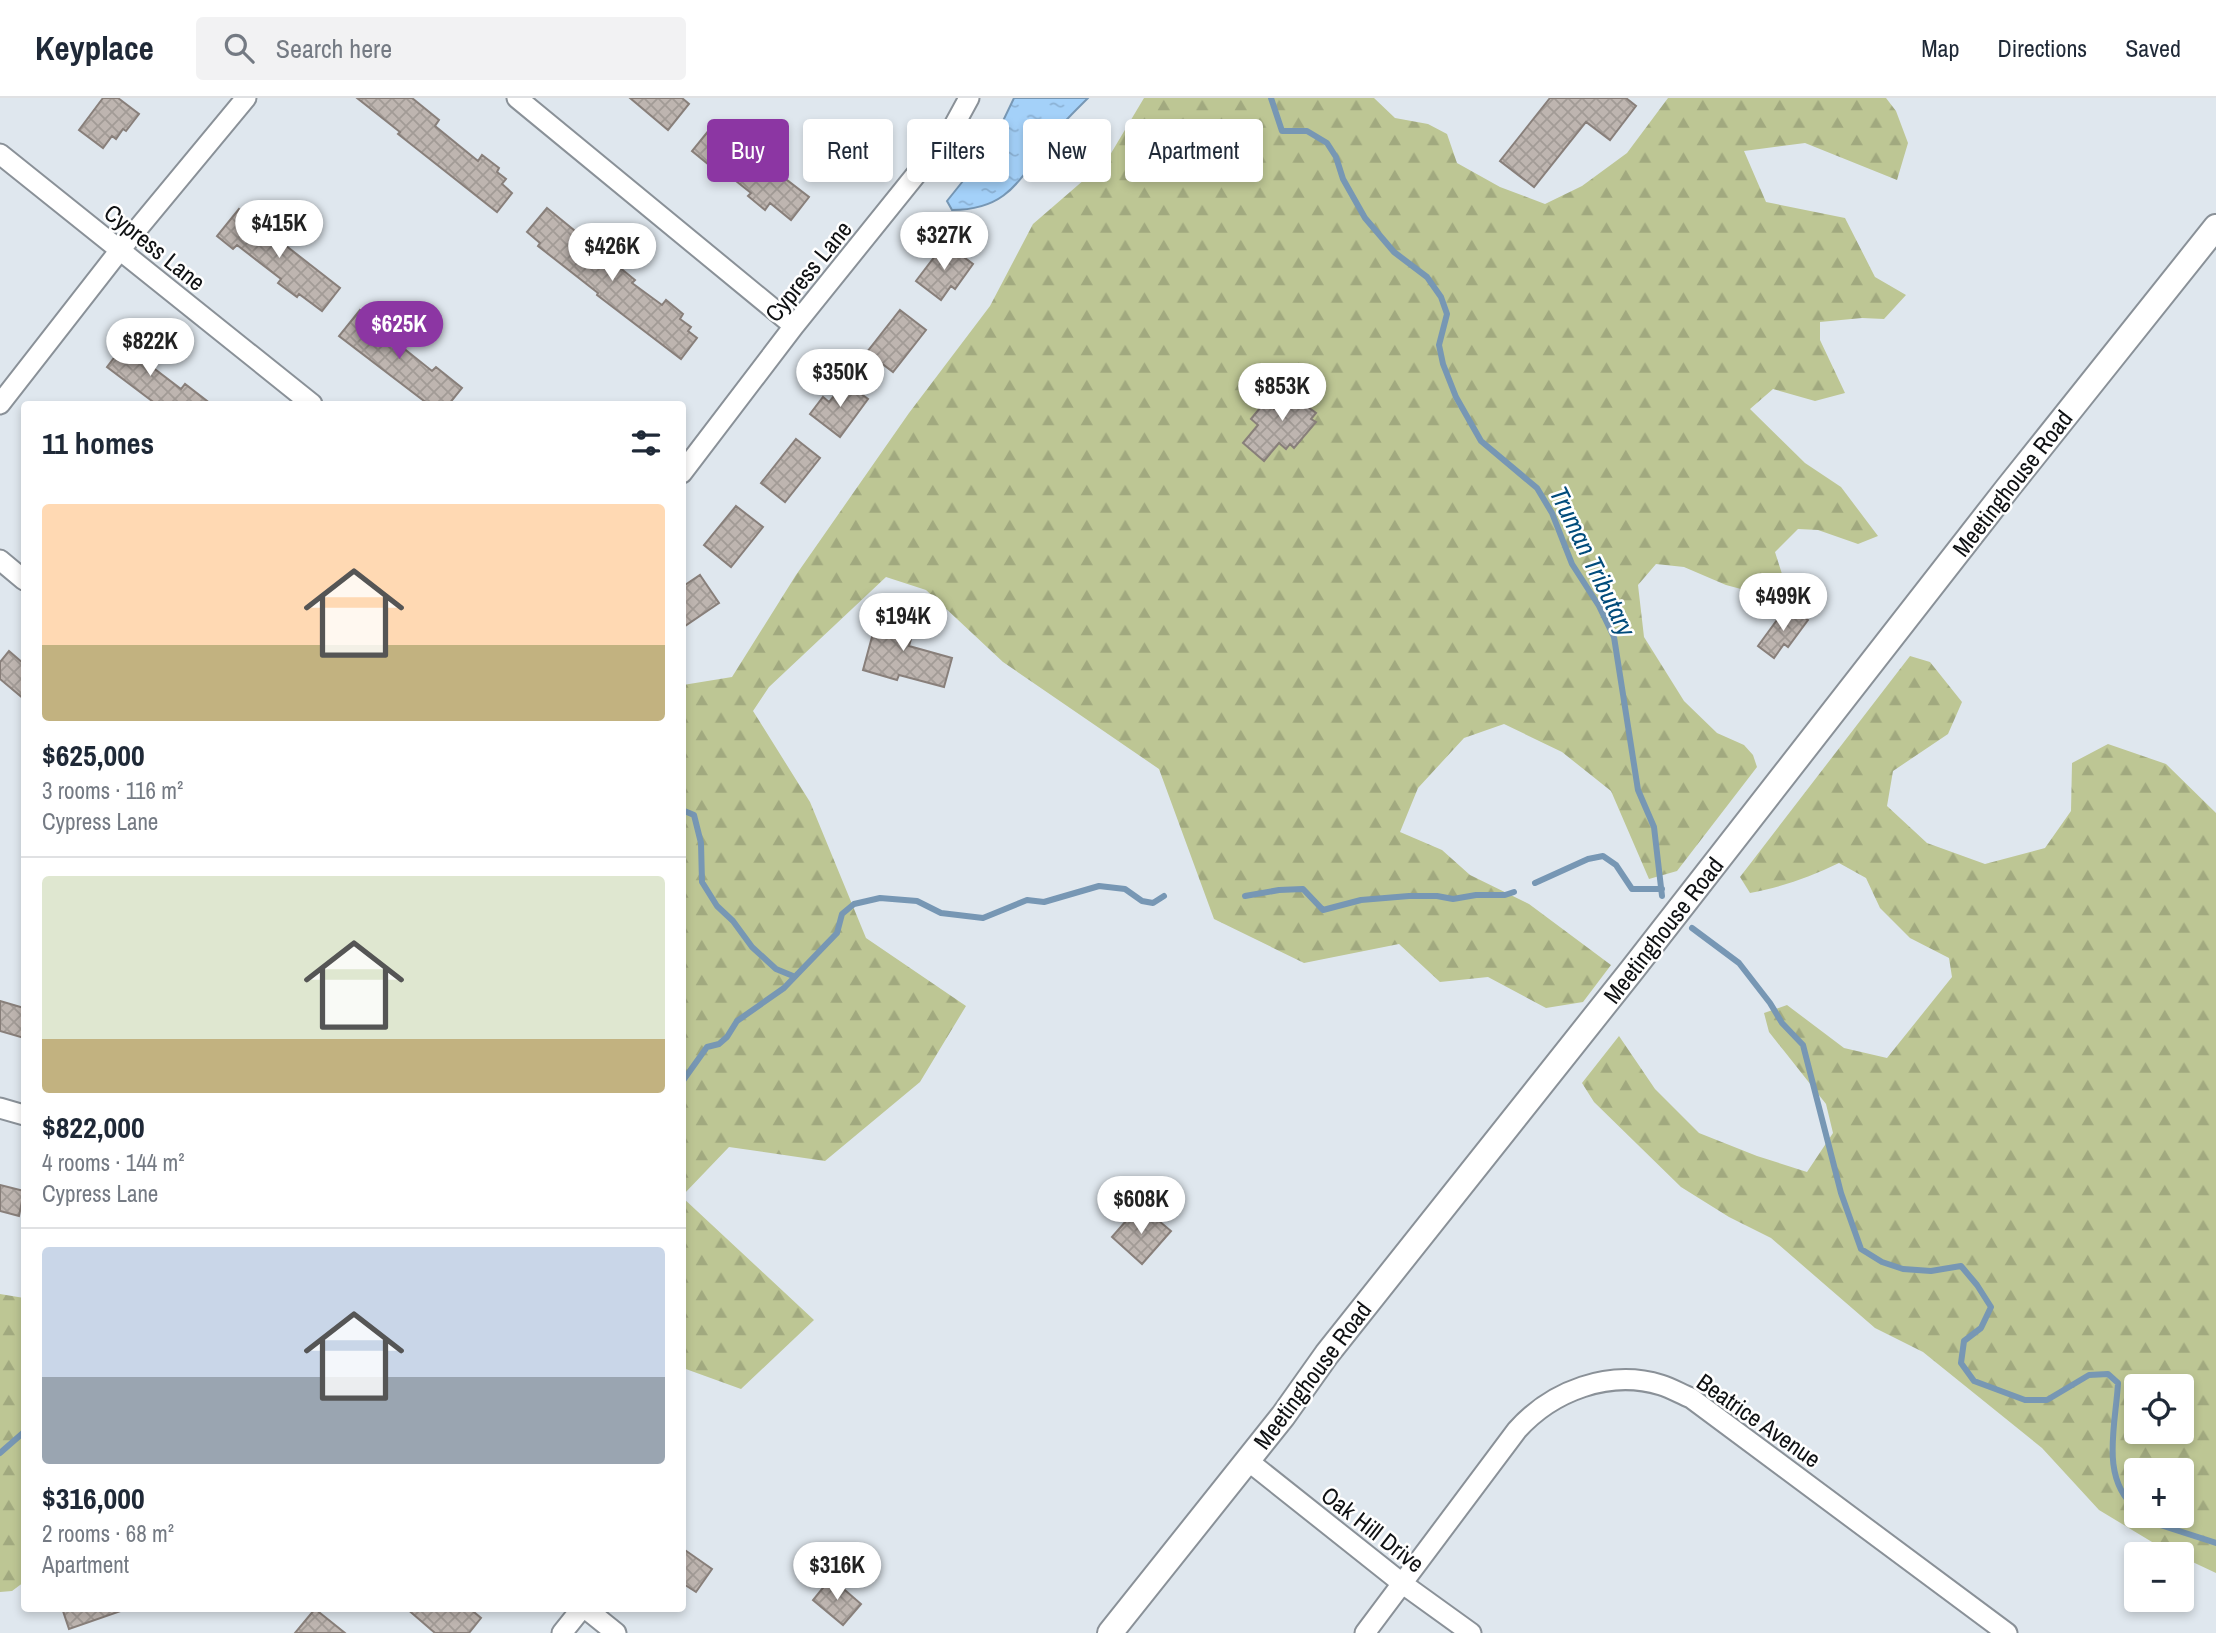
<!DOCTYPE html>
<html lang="en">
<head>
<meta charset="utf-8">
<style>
	body { margin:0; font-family:"Archivo Narrow",sans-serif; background:#f2f2f3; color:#1f2937; height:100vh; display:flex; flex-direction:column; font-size:26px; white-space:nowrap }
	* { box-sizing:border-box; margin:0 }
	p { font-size:23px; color:#747a83 }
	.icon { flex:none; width:38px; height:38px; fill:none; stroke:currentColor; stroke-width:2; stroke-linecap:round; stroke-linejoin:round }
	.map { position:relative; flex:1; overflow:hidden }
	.panel { position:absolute; left:21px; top:303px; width:665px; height:1211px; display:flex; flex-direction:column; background:#fff; border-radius:7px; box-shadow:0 4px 10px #0003 }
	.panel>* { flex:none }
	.top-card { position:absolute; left:707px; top:21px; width:665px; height:63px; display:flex; gap:14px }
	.buttons { position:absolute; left:2124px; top:1276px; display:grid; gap:14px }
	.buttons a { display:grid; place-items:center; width:70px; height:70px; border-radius:7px; background:#fff; box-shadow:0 4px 10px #0003; font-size:35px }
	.price { position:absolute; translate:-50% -60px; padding:0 16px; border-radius:24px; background:#fff; color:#222; font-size:23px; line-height:46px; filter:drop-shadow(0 2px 4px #0008) }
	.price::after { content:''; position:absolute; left:50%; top:42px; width:21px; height:16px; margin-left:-10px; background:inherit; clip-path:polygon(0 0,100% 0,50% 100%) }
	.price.active { background:#8c36a3; color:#fff }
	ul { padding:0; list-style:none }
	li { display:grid; align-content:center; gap:14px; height:371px; padding:0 21px }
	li+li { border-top:2px solid #e0e1e3 }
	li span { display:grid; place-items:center; height:217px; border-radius:7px; color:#555 }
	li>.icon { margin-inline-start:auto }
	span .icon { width:126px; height:126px; fill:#fffc; stroke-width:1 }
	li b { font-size:30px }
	h2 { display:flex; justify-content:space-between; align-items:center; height:84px; padding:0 21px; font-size:30px }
	.tag { padding:0 24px; border-radius:7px; background:#fff; box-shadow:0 4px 10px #0003; font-size:24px; line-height:63px }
	.tag.active { background:#8c36a3; color:#fff }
	header { display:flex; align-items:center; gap:42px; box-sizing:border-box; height:98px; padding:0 35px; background:#fff; border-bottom:2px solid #e0e1e3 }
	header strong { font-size:33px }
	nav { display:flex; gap:38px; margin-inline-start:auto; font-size:24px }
	.search { width:490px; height:63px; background:#f2f2f3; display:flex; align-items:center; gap:18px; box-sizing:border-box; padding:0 24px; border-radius:7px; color:#747a83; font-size:26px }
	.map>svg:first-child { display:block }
	.forest { fill:url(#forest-firs); fill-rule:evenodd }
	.water { fill:url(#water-ripples); stroke:#7797b4; stroke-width:2 }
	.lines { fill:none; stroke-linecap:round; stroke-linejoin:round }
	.stream { stroke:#7797b4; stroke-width:6 }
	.building { fill:url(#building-cross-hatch); stroke:#887f7a; stroke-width:2 }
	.minor-casing { stroke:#8a9198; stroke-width:23 }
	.tertiary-casing { stroke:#8a9198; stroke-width:28 }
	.minor { stroke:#fff; stroke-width:19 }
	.tertiary { stroke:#fff; stroke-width:24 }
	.labels { text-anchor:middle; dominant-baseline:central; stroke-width:5; stroke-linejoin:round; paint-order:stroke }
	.street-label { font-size:24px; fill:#0f1113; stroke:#fff }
	.water-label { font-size:26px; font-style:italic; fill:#004b7b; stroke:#fff }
</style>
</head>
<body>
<header>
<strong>Keyplace</strong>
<div class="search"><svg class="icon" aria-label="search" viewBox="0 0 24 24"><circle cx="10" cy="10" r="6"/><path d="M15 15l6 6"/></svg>Search here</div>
<nav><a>Map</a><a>Directions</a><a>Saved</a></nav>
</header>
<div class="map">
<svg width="2216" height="1535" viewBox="0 0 2216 1535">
	<defs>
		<pattern id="forest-firs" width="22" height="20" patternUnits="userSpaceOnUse" patternTransform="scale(1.75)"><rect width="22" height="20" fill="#bdc694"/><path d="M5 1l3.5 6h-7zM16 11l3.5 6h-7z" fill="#a1a97f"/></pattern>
		<pattern id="water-ripples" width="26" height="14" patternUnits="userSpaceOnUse" patternTransform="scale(1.75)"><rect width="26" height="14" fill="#a4d1f9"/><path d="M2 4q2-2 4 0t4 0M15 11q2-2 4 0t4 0" fill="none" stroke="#8cb2d5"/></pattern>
		<pattern id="building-cross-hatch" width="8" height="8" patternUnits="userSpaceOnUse" patternTransform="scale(1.75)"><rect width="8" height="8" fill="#beb5b0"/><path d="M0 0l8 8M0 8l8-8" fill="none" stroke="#a29b96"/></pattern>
	</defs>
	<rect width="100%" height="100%" fill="#dfe7ee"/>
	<path class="forest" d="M1144,0h230l21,20 33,6 19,10 10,29 43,24 45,17 37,-18 45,-33 41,-55h218l10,13 12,32 -11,37 -92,-37 -61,8 22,51 79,16 30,59 31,18 -22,24 -22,-1 -42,4v18l25,53 -30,8 -42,-12 -23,20 55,54 36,24 37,49 -20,8 -40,-14 -20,-1 -23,23 15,47 -23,-3 -41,-11 -42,-18 -28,-3 -18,21 6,52 40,64 33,32 27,12 9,10 4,12 -80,104 -28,8 -38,-88 -49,-39 -58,-28 -40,14 -46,50 -18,44 42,18 28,25 59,29 82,61 -28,37 -37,6 -58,-31 -48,5 -41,-38 -95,19 -90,-44 -55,-150 -156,-107 -77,-72 -40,-13 -117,110 -16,24 57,91 56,136 100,68 -46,76 -95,79 -96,-14 -46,48v-510l49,-8 64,-102 113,-162 81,-107 43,-82 74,-64z
		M1910,558l20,6 32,40 -14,32 -55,37 -6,35 40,37 58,21 60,-16 26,-37 1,-48 36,-19 58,20 50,49v760l-34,-16v-3h-6l-19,-9 -58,-35 -57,-62 -119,-96 -48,-24 -104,-90 -42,-21 -48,-30 -87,-85 -12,-19 37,-47 36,53 44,44 58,23 50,16 26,-39 -7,-29 -57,-72 -5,-19 23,-8 57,43 43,10 65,-81 -3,-19 -39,-20 -30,-30 -14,-30 -27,-15c-29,14 -57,24 -89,30l-10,-16zM2182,1288v46h-45v-46zM2137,1372h45v46h-45z
		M682,1099l132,123 -73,69 -58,-21z
		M0,1196l24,4v284l-12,9 -12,1z"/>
	<path class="water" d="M1014,0h74c-13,13 -26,25 -37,40 -31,39 -41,72 -99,72l-5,-9 44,-55z"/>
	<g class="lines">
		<path class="stream" d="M1271,0l11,33h25l20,12 9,14 7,22 22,39 29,34 33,25 14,20 6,17 -8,31 4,19 13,33 25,44 56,47 15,25 20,51 27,42 15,31 24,153 16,37 8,69
			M682,712l12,5 7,28 1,39 15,24 16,15 19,26 24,22 17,7
			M1535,785l53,-24 15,-3 13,9 16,24h30
			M1245,798l34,-6 24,-1 20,21 38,-10 48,-4h28l16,3 23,-4h29l9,-3
			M1692,830l47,35 31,40 12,20 21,22 38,148 20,56 21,13 21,7 28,2 30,-5 16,19 14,22 -10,21 -17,13 -3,22 13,18 51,19h22l42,-25 19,-1 10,9c-2,41 -19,96 19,126
			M682,984l25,-35 12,-3 8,-7 10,-16 47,-33 53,-55 5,-19 12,-10 26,-6 37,3 24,12 42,5 44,-18 17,2 55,-16 26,3 17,12 11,2 11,-7
			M0,1355l24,-21
			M2145,1418l9,7 62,20"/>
	</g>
	<path class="building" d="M103,0h15l21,16 -13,17 -3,-2 -7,10 -4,-3 -9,12 -24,-18z
		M357,0h55l27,22 -4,6 43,35 4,-6 17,13 -2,4 9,7 -4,5 10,9 -15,19 -99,-78 2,-2z
		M630,0h52l7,6 -21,26z
		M1550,0h76l10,8 -26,34 -24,-18 -52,65 -34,-26z
		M714,26l95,73 -18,23 -21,-17 -5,7 -17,-14 3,-3 -40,-32 -2,4 -17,-14z
		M547,110l88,72 -3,3 30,22 4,-5 17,14 -3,5 11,8 -3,4 9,7 -16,21 -84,-64 1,-2 -60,-47 2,-3 -13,-11z
		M239,111l101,79 -18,23 -23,-17 -2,3 -19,-14 3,-4 -44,-34 -4,4 -16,-13z
		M945,145l28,21 -18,25 -4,-3 -10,14 -25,-19z
		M360,212l14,12 2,-2 25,19 -4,4 35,28 4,-4 26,21 -13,16h-21l-89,-68z
		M900,212l26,20 -33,42 -26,-20z
		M129,240l20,14 -6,8 38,29 4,-5 26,20h-55l-49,-37z
		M845,284l23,17 -28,38 -30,-23 13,-17 6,5z
		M1303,286l14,12 -9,11 8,6 -5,6 5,3 -22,26 -4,-4 -4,5 -7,-6 -15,18 -21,-18 15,-18 -7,-6 14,-17 9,7 15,-18 5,4z
		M796,341l24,19 -35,44 -24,-19z
		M736,408l27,21 -32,40 -27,-22z
		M700,477l19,28 -37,25v-41z
		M1791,510l17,12 -20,27 -4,-3 -10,14 -16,-12 19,-26 3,3z
		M879,513l37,10 -7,25 43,12 -8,29 -45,-12 -2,5 -34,-10z
		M9,553l15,13v35l-24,-20v-17z
		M0,903l24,7v30l-24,-7z
		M0,1087l24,6 -5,25 -19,-5z
		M1133,1115l11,10 8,-8 19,16 -29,33 -30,-27z
		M682,1450l30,21 -16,23 -14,-9z
		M831,1480l30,26 -18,21 -30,-25z
		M62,1510h58l1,3 -52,18z
		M406,1510h63l12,10 -12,15h-34z
		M315,1511l30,24h-50z"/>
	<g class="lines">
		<defs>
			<path id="minor" d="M517,0l277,228
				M0,56l312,250
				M0,306l120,-154 126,-152
				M682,375l112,-147 157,-195 18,-33
				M0,462l24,20
				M0,1010l24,7
				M1247,1362l156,124 68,49
				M585,1510l31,25
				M562,1535l20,-25
				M1365,1535l152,-203c35,-39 92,-61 144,-45 10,3 20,9 30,13l316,235"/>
			<path id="tertiary" d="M1110,1535l173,-217 44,-62 305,-384 375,-481 209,-262"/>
		</defs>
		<use href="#minor" class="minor-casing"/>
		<use href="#tertiary" class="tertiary-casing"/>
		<use href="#minor" class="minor"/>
		<use href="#tertiary" class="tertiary"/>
	</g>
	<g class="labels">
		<g class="street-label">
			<text transform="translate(155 149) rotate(39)">Cypress Lane</text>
			<text transform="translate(808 173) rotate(-51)">Cypress Lane</text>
			<text transform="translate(2012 385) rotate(-52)">Meetinghouse Road</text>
			<text transform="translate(1663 832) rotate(-52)">Meetinghouse Road</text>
			<text transform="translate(1312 1277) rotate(-53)">Meetinghouse Road</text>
			<text transform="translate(1759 1322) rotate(35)">Beatrice Avenue</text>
			<text transform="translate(1373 1431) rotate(38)">Oak Hill Drive</text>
		</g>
		<g class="water-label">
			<text transform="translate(1593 463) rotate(64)">Truman Tributary</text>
		</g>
	</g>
</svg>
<div class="buttons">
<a><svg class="icon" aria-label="locate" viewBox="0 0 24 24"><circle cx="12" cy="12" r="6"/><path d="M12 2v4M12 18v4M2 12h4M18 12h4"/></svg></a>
<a>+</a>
<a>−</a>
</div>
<b class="price" style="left:279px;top:162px">$415K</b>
<b class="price" style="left:944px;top:174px">$327K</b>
<b class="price" style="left:612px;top:185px">$426K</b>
<b class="price active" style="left:399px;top:263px">$625K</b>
<b class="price" style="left:150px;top:280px">$822K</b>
<b class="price" style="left:840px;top:311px">$350K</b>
<b class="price" style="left:1282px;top:325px">$853K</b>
<b class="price" style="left:1783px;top:535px">$499K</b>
<b class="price" style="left:903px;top:555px">$194K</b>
<b class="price" style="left:1141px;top:1138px">$608K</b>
<b class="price" style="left:837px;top:1504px">$316K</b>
<div class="top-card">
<a class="tag active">Buy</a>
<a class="tag">Rent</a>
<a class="tag">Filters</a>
<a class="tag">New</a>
<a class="tag">Apartment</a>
</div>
<section class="panel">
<h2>11 homes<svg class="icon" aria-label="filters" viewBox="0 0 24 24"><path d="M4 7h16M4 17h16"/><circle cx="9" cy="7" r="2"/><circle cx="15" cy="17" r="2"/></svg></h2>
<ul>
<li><span style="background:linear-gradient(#ffd9b3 65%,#c2b280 0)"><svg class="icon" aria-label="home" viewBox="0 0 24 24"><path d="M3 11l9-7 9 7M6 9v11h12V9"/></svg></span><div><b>$625,000</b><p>3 rooms · 116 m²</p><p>Cypress Lane</p></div></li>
<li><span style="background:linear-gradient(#dfe7d0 75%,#c2b280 0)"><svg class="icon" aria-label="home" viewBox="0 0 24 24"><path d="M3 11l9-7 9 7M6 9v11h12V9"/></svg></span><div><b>$822,000</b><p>4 rooms · 144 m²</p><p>Cypress Lane</p></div></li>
<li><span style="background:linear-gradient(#c9d6e8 60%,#9aa5b1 0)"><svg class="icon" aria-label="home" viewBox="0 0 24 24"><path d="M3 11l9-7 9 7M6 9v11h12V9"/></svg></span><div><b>$316,000</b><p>2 rooms · 68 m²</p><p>Apartment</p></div></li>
</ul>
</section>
</div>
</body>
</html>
